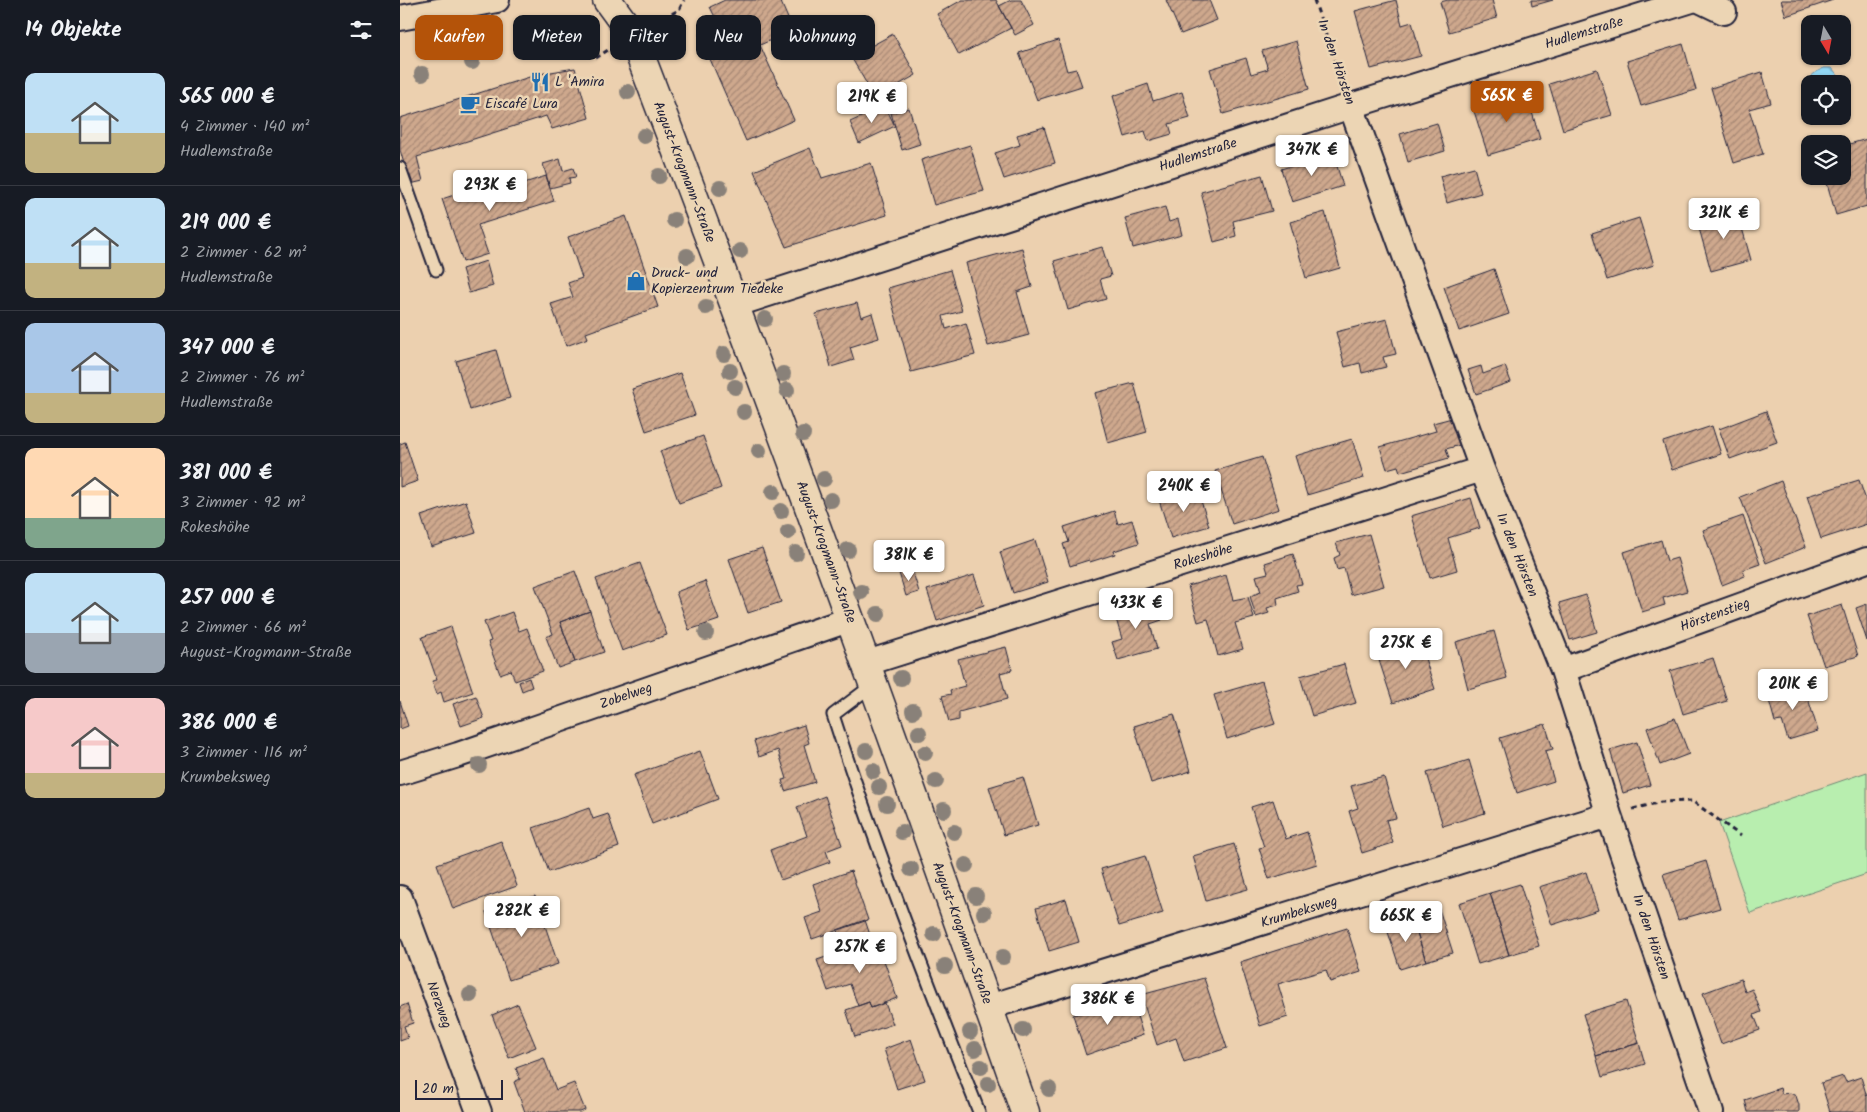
<!DOCTYPE html>
<html lang="de">
<head>
<meta charset="utf-8">
<style>
	body { margin:0; font-family:Kalam,sans-serif; background:#20242c; color:#f1f3f6; height:100vh; display:flex; flex-direction:column; font-size:19px; white-space:nowrap }
	* { box-sizing:border-box; margin:0 }
	p { font-size:16px; color:#9ea1a6 }
	.icon { flex:none; width:28px; height:28px; fill:none; stroke:currentColor; stroke-width:2; stroke-linecap:round; stroke-linejoin:round }
	.map { position:relative; flex:1; overflow:hidden }
	.details { display:flex; flex-direction:column; background:#171b24; width:400px }
	.details>* { flex:none }
	.guide { position:absolute; left:15px; top:15px; width:475px; height:45px; display:flex; gap:10px }
	.needle { width:32px; rotate:170deg }
	.fabs { position:absolute; left:1401px; top:15px; display:grid; gap:10px }
	.fabs a { display:grid; place-items:center; width:50px; height:50px; border-radius:10px; background:#171b24; box-shadow:0 1px 4px #0004; font-size:25px }
	.scale { position:absolute; left:15px; bottom:12px; width:88px; box-sizing:border-box; padding-left:5px; border:2px solid #22223b; border-top:0; font-size:14px; line-height:18px; white-space:nowrap; color:#22223b; -webkit-text-stroke:4px #ecd5b4; paint-order:stroke }
	.price { position:absolute; translate:-50% -42px; padding:0 11px; border-radius:5px; background:#fff; color:#222; font-size:16px; line-height:32px; filter:drop-shadow(0 1px 2px #0008) }
	.price::after { content:''; position:absolute; left:50%; top:30px; width:15px; height:11px; margin-left:-8px; background:inherit; clip-path:polygon(0 0,100% 0,50% 100%) }
	.price.selected { background:#b45309; color:#fff }
	ul { padding:0; list-style:none }
	li { display:flex; align-items:center; gap:15px; height:125px; padding:0 25px }
	li+li { border-top:1px solid #363941 }
	li span { display:grid; place-items:center; flex:none; width:140px; height:100px; border-radius:10px; color:#555 }
	li>.icon { margin-inline-start:auto }
	span .icon { width:60px; height:60px; fill:#fffc; stroke-width:1 }
	li b { font-size:21px }
	h2 { display:flex; justify-content:space-between; align-items:center; height:60px; padding:0 25px; font-size:21px }
	.pill { padding:0 18px; border-radius:10px; background:#171b24; box-shadow:0 1px 4px #0004; font-size:18px; line-height:45px }
	.pill.selected { background:#b45309; color:#fff }
	main { display:flex; flex:1; min-height:0 }
	.map>svg:first-child { display:block }
	.park { fill:#b8eeaf; stroke:#6d8875 }
	.water { fill:url(#water-waves); stroke:#668fab }
	.building { fill:url(#building-hatch); stroke:#22223b }
	.lines { fill:none; stroke-linecap:round; stroke-linejoin:round }
	.service-casing { stroke:#22223b; stroke-width:15 }
	.minor-casing { stroke:#22223b; stroke-width:28 }
	.secondary-casing { stroke:#22223b; stroke-width:31 }
	.path { stroke:#22223b; stroke-width:3; stroke-dasharray:5 4; stroke-linecap:butt }
	.service { stroke:#ecd5b4; stroke-width:11 }
	.minor { stroke:#ecd5b4; stroke-width:24 }
	.secondary { stroke:#ecd5b4; stroke-width:28 }
	.tree { fill:#898179 }
	.labels { text-anchor:middle; dominant-baseline:central; stroke-width:5; stroke-linejoin:round; paint-order:stroke }
	.street-label { font-size:14px; fill:#22223b; stroke:#ecd5b4 }
	.poi-label { font-size:14px; fill:#22223b; stroke:#ecd5b4; text-anchor:start }
</style>
</head>
<body>
<main>
<section class="details">
<h2>14 Objekte<svg class="icon" aria-label="filters" viewBox="0 0 24 24"><path d="M4 7h16M4 17h16"/><circle cx="9" cy="7" r="2"/><circle cx="15" cy="17" r="2"/></svg></h2>
<ul>
<li><span style="background:linear-gradient(#bfe0f5 60%,#c2b280 0)"><svg class="icon" aria-label="home" viewBox="0 0 24 24"><path d="M3 11l9-7 9 7M6 9v11h12V9"/></svg></span><div><b>565 000 €</b><p>4 Zimmer · 140 m²</p><p>Hudlemstraße</p></div></li>
<li><span style="background:linear-gradient(#bfe0f5 65%,#c2b280 0)"><svg class="icon" aria-label="home" viewBox="0 0 24 24"><path d="M3 11l9-7 9 7M6 9v11h12V9"/></svg></span><div><b>219 000 €</b><p>2 Zimmer · 62 m²</p><p>Hudlemstraße</p></div></li>
<li><span style="background:linear-gradient(#a9c7e8 70%,#c2b280 0)"><svg class="icon" aria-label="home" viewBox="0 0 24 24"><path d="M3 11l9-7 9 7M6 9v11h12V9"/></svg></span><div><b>347 000 €</b><p>2 Zimmer · 76 m²</p><p>Hudlemstraße</p></div></li>
<li><span style="background:linear-gradient(#ffd9b3 70%,#7fa58c 0)"><svg class="icon" aria-label="home" viewBox="0 0 24 24"><path d="M3 11l9-7 9 7M6 9v11h12V9"/></svg></span><div><b>381 000 €</b><p>3 Zimmer · 92 m²</p><p>Rokeshöhe</p></div></li>
<li><span style="background:linear-gradient(#bfe0f5 60%,#9aa5b1 0)"><svg class="icon" aria-label="home" viewBox="0 0 24 24"><path d="M3 11l9-7 9 7M6 9v11h12V9"/></svg></span><div><b>257 000 €</b><p>2 Zimmer · 66 m²</p><p>August-Krogmann-Straße</p></div></li>
<li><span style="background:linear-gradient(#f6c9c9 75%,#c2b280 0)"><svg class="icon" aria-label="home" viewBox="0 0 24 24"><path d="M3 11l9-7 9 7M6 9v11h12V9"/></svg></span><div><b>386 000 €</b><p>3 Zimmer · 116 m²</p><p>Krumbeksweg</p></div></li>
</ul>
</section>
<div class="map">
<svg width="1467" height="1112" viewBox="0 0 1467 1112">
	<defs>
		<pattern id="water-waves" width="16" height="10" patternUnits="userSpaceOnUse" patternTransform="scale(1.25)"><rect width="16" height="10" fill="#93d8f5"/><path d="M0 5q4-4 8 0t8 0" fill="none" stroke="#7eb9d3"/></pattern>
		<pattern id="building-hatch" width="6" height="6" patternUnits="userSpaceOnUse" patternTransform="scale(1.25)"><rect width="6" height="6" fill="#cea88d"/><path d="M-1 1l2-2M0 6l6-6M5 7l2-2" fill="none" stroke="#a78874"/></pattern>
	</defs>
	<rect width="100%" height="100%" fill="#ecd0af"/>
	<filter id="ink" filterUnits="userSpaceOnUse"><feTurbulence type="fractalNoise" baseFrequency=".02" numOctaves="2"/><feDisplacementMap in="SourceGraphic" scale="10" xChannelSelector="R" yChannelSelector="G"/><feConvolveMatrix kernelMatrix="1 2 1 2 8 2 1 2 1" color-interpolation-filters="sRGB"/></filter>
	<g filter="url(#ink)">
		<path class="park" d="M1467,772v102l-117,39 -31,-90z"/>
		<path class="water" d="M1424,68h8l11,14 3,11 -3,8 -1,-17h-32v12c-7,-15 1,-22 14,-28z"/>
		<path class="building" d="M325,0h55l13,30 -33,15 34,75 -48,21 -47,-107 20,-9 -9,-18z
			M562,0h34l15,28 -52,27 -22,-41z
			M611,0h10l13,25 -19,10 -16,-29z
			M766,0h43l8,20 -36,14z
			M996,0l6,25 10,-3 9,34 -50,13 -16,-58z
			M1048,0h44l5,18 -48,14 -9,-30z
			M1131,0h22l-21,6z
			M1381,0h52l-47,16z
			M493,34l23,41 -41,23 -24,-41z
			M658,40l9,31 9,-2 6,17 -45,14 -18,-47z
			M896,41l13,48 -86,25 -13,-45 36,-11 5,16 17,-5 -6,-18z
			M1283,44l13,46 -55,16 -14,-45z
			M175,68l14,50 -37,11 -6,-13 -129,41 6,24 -13,3 -10,-34v-32l139,-44z
			M1197,69l15,46 -49,15 -14,-46z
			M1362,72l9,31 -22,6 14,45 -29,9 -23,-75z
			M748,84l5,17 29,-9 8,26 -21,6 3,10 -24,7 -3,-10 -20,6 -12,-41z
			M1126,92l14,47 -52,16 -15,-47z
			M485,106l10,20 -36,17 -9,-21z
			M509,108l11,36 -18,6 -11,-37z
			M1037,123l8,28 -37,11 -8,-28z
			M644,127l11,36 -51,16 -9,-26 25,-8 -3,-10z
			M1467,139v67l-31,9 -11,-39h17v-30z
			M570,145l14,46 -50,14 -13,-45z
			M410,148l12,30 49,-15 16,52 -101,32 -32,-76z
			M933,153l10,33 -51,16 -11,-33z
			M160,159l3,12 10,-3 3,9 -7,1 1,5 -20,5 -7,-24z
			M1074,167l7,26 -34,10 -7,-27z
			M862,175l10,36 -39,10 3,15 -22,6 -13,-50z
			M146,176l8,25 -76,24 10,29 -25,8 -21,-63 27,-9 3,10z
			M765,207l4,15 9,-3 4,16 -49,13 -8,-30z
			M1337,210l14,50 -40,11 -14,-50z
			M925,212l15,56 -34,10 -16,-56z
			M226,216l32,91 -72,26 2,5 -22,8 -15,-42 22,-7 -5,-14 14,-5 -14,-41z
			M1239,218l15,47 -47,15 -15,-47z
			M702,247l9,29 -11,3 6,20 -38,11 -14,-49z
			M622,248l10,39 -15,5 12,43 -41,11 -22,-83z
			M86,261l7,25 -24,7 -7,-24z
			M1094,269l15,45 -50,17 -15,-44z
			M550,270l12,41 -19,5 3,13 20,-6 9,32 -64,17 -23,-84z
			M457,303l4,14 11,-4 7,25 -29,9 4,13 -23,7 -15,-53z
			M987,319l9,35 -13,3 3,10 -24,6 -2,-10 -15,4 -9,-35z
			M96,350l14,48 -40,12 -14,-49z
			M1081,366l2,8 22,-8 6,16 -35,12 -8,-24z
			M280,373l15,42 -49,16 -14,-42z
			M734,383l13,49 -39,11 -13,-50z
			M1366,411l11,31 -47,17 -11,-30z
			M1052,418l8,27 -14,4 3,9 -49,14 -2,-6 -11,3 -7,-22 56,-16 -3,-8z
			M1312,426l9,28 -49,16 -9,-28z
			M303,436l18,52 -42,15 -19,-52z
			M952,439l12,39 -57,17 -12,-39z
			M5,442l13,39 -18,6v-43z
			M862,457l17,52 -47,15 -17,-53z
			M1459,480l8,23v21l-46,15 -14,-43z
			M1381,481l25,66 -40,16 -26,-66z
			M797,488l12,38 -38,12 -12,-38z
			M1071,498l9,30 -32,10 9,32 -27,8 -19,-62z
			M66,501l10,32 -45,14 -10,-31z
			M714,511l4,13 14,-4 7,23 -25,8 1,3 -25,8 -1,-2 -19,6 -7,-22 6,-2 -5,-15z
			M1343,516l17,48 -17,6 2,6 -23,9 -19,-55z
			M969,534l15,52 -33,9 -7,-27 -7,2 -3,-12 6,-3 -4,-12z
			M635,540l13,42 -35,11 -13,-41z
			M1261,540l6,21 10,-3 10,33 -24,7 2,7 -23,7 -18,-60z
			M362,548l19,54 -33,11 -19,-54z
			M893,554l9,30 -6,1 2,6 -21,7 1,7 -11,3 2,5 -13,4 -6,-21 11,-4 -5,-16 12,-3 -3,-10z
			M240,563l27,72 -45,16 -26,-72z
			M512,569l7,23 -13,4 -7,-23z
			M175,571l15,40 -30,11 15,40 -17,6 -12,-31 7,-3 -18,-48z
			M574,575l10,30 -47,16 -10,-31z
			M826,575l7,25 15,-3 6,21 -19,5 8,26 -25,7 -10,-37 -10,3 -10,-36z
			M305,581l14,39 -30,10 -13,-38z
			M1186,595l11,37 -27,8 -11,-37z
			M756,601l6,19 -12,4 7,25 -39,11 -6,-18 10,-3 -8,-27z
			M1467,604v37l-11,-33z
			M1442,605l16,51 -34,10 -17,-50z
			M190,611l14,41 -29,10 -15,-40z
			M112,612l7,19 8,-3 16,43 -28,10 -4,-11 -11,4 -12,-32 3,-1 -7,-19z
			M51,627l22,65 -29,10 -3,-10 -4,2 -5,-13 5,-1 -15,-43z
			M1094,631l13,47 -39,11 -12,-47z
			M1018,637l17,52 -42,14 -17,-52z
			M606,647l6,23 -12,3 7,26 -48,13v8l-10,2 -7,-26 9,-2 -1,-4 15,-4 -7,-27z
			M1313,658l14,43 -44,13 -13,-43z
			M944,664l12,39 -44,13 -12,-40z
			M129,678l3,9 -10,4 -3,-9z
			M862,681l13,43 -48,15 -13,-44z
			M1403,682l15,49 -30,9 -6,-19 -7,1 -8,-29z
			M76,696l8,22 -23,8 -8,-22z
			M0,701l8,25 -8,3z
			M774,714l17,57 -40,12 -17,-57z
			M1275,718l14,36 -29,11 -13,-37z
			M1145,724l8,25 -8,2 9,30 -37,12 -17,-55z
			M404,725l5,18 -5,2 11,37 -30,9 -3,-11 5,-1 -9,-29 -19,7 -5,-16z
			M1237,742l13,43 -27,8 -13,-43z
			M300,751l18,48 -66,25 -18,-49z
			M1069,760l16,53 -42,13 -16,-53z
			M623,777l15,48 -34,10 -15,-48z
			M984,777l12,41 -10,2 7,23 -31,10 -13,-42 9,-3 -7,-22z
			M425,796l17,49 -16,6 4,11 -49,18 -11,-30 37,-14 -10,-29z
			M873,800l13,39 21,-7 10,32 -48,15 -10,-31 5,-1 -13,-40z
			M189,808l4,11 15,-5 11,33 -70,25 -16,-44z
			M101,841l16,45 -64,23 -16,-45z
			M834,844l14,45 -42,12 -13,-45z
			M745,856l18,57 -44,13 -18,-57z
			M1306,861l14,47 -42,12 -15,-46z
			M451,871l17,49 -56,19 -7,-21 17,-6 -9,-28z
			M1186,872l12,38 -46,15 -13,-38z
			M1120,884l19,62 -30,9 -19,-62z
			M1090,893l19,62 -31,9 -19,-61z
			M135,896l23,68 -49,16 -23,-68z
			M666,899l13,43 -30,9 -13,-43z
			M1039,909l14,44 -27,8 -14,-44z
			M1012,917l14,44 -26,8 -14,-43z
			M465,920l5,15 -28,10 -5,-15z
			M947,928l14,44 -31,10 -4,-12 -48,14 10,33 -28,9 -20,-64z
			M477,940l20,58 -26,10 -2,-6 -11,4 -8,-22 -22,7 -11,-31z
			M804,978l23,70 -43,14 -8,-24 -19,7 -16,-50z
			M1341,979l4,13 7,-3 9,23 -7,3 6,15 -39,14 -18,-51z
			M732,1000l11,35 -57,20 -13,-40z
			M1226,1001l13,42 -43,13 -13,-42z
			M469,1002l2,6 14,-5 8,21 -38,13 -9,-27z
			M7,1004l6,19 -9,3 4,12 -8,3v-34z
			M118,1004l18,43 -27,11 -17,-43z
			M511,1039l14,41 -28,9 -13,-40z
			M1239,1043l6,21 -43,13 -6,-21z
			M144,1058l12,32 18,-7 11,27 -5,2h-55l-11,-30 6,-3 -4,-11z
			M1443,1076l3,6 15,-5 6,20v15h-37l-9,-29z
			M1380,1088l2,6 8,-1 6,3 3,9v7h-51l-3,-12z"/>
		<g class="lines">
			<defs>
				<path id="service" d="M0,168l36,102
					M474,684l-41,31c43,134 94,266 146,397"/>
				<path id="minor" d="M1299,0l25,12
					M0,18l97,-18
					M951,106l131,363 81,201 46,145 102,297
					M334,305l617,-199 341,-106
					M467,663l615,-194
					M1163,670l304,-110
					M0,773l58,-18 393,-136
					M0,898l79,214
					M589,1007l620,-192"/>
				<path id="secondary" d="M207,0l25,34c137,357 267,717 393,1078"/>
			</defs>
			<use href="#service" class="service-casing"/>
			<use href="#minor" class="minor-casing"/>
			<use href="#secondary" class="secondary-casing"/>
			<path class="path" d="M914,0l28,82
				M256,22l23,-12 5,-10
				M196,58l12,-8
				M1233,809l28,-7 31,-1 49,35"/>
			<use href="#service" class="service"/>
			<use href="#minor" class="minor"/>
			<use href="#secondary" class="secondary"/>
		</g>
		<g class="tree">
			<circle cx="126" cy="32" r="8"/>
			<circle cx="72" cy="62" r="8"/>
			<circle cx="22" cy="74" r="8"/>
			<circle cx="228" cy="92" r="8"/>
			<circle cx="244" cy="136" r="8"/>
			<circle cx="259" cy="176" r="8"/>
			<circle cx="320" cy="188" r="8"/>
			<circle cx="274" cy="220" r="8"/>
			<circle cx="340" cy="251" r="8"/>
			<circle cx="287" cy="256" r="8"/>
			<circle cx="306" cy="307" r="8"/>
			<circle cx="365" cy="319" r="8"/>
			<circle cx="324" cy="354" r="8"/>
			<circle cx="330" cy="371" r="8"/>
			<circle cx="383" cy="374" r="8"/>
			<circle cx="335" cy="387" r="8"/>
			<circle cx="387" cy="390" r="8"/>
			<circle cx="344" cy="412" r="8"/>
			<circle cx="403" cy="434" r="8"/>
			<circle cx="359" cy="451" r="8"/>
			<circle cx="424" cy="479" r="8"/>
			<circle cx="373" cy="492" r="8"/>
			<circle cx="431" cy="500" r="8"/>
			<circle cx="381" cy="511" r="8"/>
			<circle cx="388" cy="532" r="8"/>
			<circle cx="448" cy="550" r="8"/>
			<circle cx="396" cy="553" r="8"/>
			<circle cx="461" cy="592" r="8"/>
			<circle cx="478" cy="614" r="8"/>
			<circle cx="306" cy="633" r="8"/>
			<circle cx="501" cy="678" r="8"/>
			<circle cx="513" cy="711" r="8"/>
			<circle cx="519" cy="733" r="8"/>
			<circle cx="466" cy="751" r="8"/>
			<circle cx="525" cy="753" r="8"/>
			<circle cx="79" cy="765" r="8"/>
			<circle cx="473" cy="771" r="8"/>
			<circle cx="536" cy="781" r="8"/>
			<circle cx="479" cy="787" r="8"/>
			<circle cx="487" cy="804" r="8"/>
			<circle cx="544" cy="810" r="8"/>
			<circle cx="502" cy="832" r="8"/>
			<circle cx="554" cy="832" r="8"/>
			<circle cx="566" cy="865" r="8"/>
			<circle cx="511" cy="869" r="8"/>
			<circle cx="576" cy="896" r="8"/>
			<circle cx="584" cy="913" r="8"/>
			<circle cx="534" cy="934" r="8"/>
			<circle cx="603" cy="957" r="8"/>
			<circle cx="545" cy="966" r="8"/>
			<circle cx="70" cy="995" r="8"/>
			<circle cx="623" cy="1030" r="8"/>
			<circle cx="570" cy="1032" r="8"/>
			<circle cx="575" cy="1049" r="8"/>
			<circle cx="581" cy="1067" r="8"/>
			<circle cx="588" cy="1084" r="8"/>
			<circle cx="649" cy="1089" r="8"/>
		</g>
	</g>
	<defs>
		<symbol id="restaurant-bare" viewBox="-9 -9 18 18"><path d="M-5-6h1v4h1v-4h1v4h1v-4h1v5L-1.5 .5V6h-2V.5L-5-1ZM5-6V6H3V1.5H1.5Q1.5-4 5-6Z" fill="#1f6fb2" stroke="#ecd5b4" stroke-width="2.5" paint-order="stroke"/></symbol>
		<symbol id="cafe-bare" viewBox="-9 -9 18 18"><path d="M-5.5-4.5H6V0H3Q3 3.5 0 3.5H-2.5Q-5.5 3.5-5.5 0ZM3-3.2v2h1.7v-2ZM-6 4.5H4V6H-6Z" fill="#1f6fb2" stroke="#ecd5b4" stroke-width="2.5" paint-order="stroke"/></symbol>
		<symbol id="shop-bare" viewBox="-9 -9 18 18"><path d="M-5-2.5h2.3a2.7 3.5 0 0 1 5.4 0H5L5.5 6h-11ZM-1.5-2.5h3a1.5 2.3 0 0 0-3 0Z" fill="#1f6fb2" stroke="#ecd5b4" stroke-width="2.5" paint-order="stroke"/></symbol>
	</defs>
	<g fill-rule="evenodd">
		<use href="#restaurant-bare" x="126" y="68" width="28" height="28"/>
		<use href="#cafe-bare" x="56" y="90" width="28" height="28"/>
		<use href="#shop-bare" x="222" y="267" width="28" height="28"/>
	</g>
	<g class="labels">
		<g class="street-label">
			<text transform="translate(1184 33) rotate(-17)">Hudlemstraße</text>
			<text transform="translate(936 62) rotate(71)">In den Hörsten</text>
			<text transform="translate(798 155) rotate(-18)">Hudlemstraße</text>
			<text transform="translate(284 172) rotate(69)">August-Krogmann-Straße</text>
			<text transform="translate(426 552) rotate(70)">August-Krogmann-Straße</text>
			<text transform="translate(1117 555) rotate(68)">In den Hörsten</text>
			<text transform="translate(803 557) rotate(-17)">Rokeshöhe</text>
			<text transform="translate(1315 615) rotate(-20)">Hörstenstieg</text>
			<text transform="translate(226 696) rotate(-19)">Zobelweg</text>
			<text transform="translate(899 912) rotate(-17)">Krumbeksweg</text>
			<text transform="translate(562 933) rotate(70)">August-Krogmann-Straße</text>
			<text transform="translate(1251 937) rotate(71)">In den Hörsten</text>
			<text transform="translate(39 1005) rotate(70)">Nerzweg</text>
		</g>
		<g class="poi-label">
			<text x="155" y="82">L 'Amira</text>
			<text x="85" y="104">Eiscafé Lura</text>
			<text x="251" y="273">Druck- und<tspan x="251" dy="16">Kopierzentrum Tiedeke</tspan></text>
		</g>
	</g>
</svg>
<div class="fabs">
<a><svg class="needle" viewBox="-14 -14 28 28"><path d="M0-13l5 13h-10z" fill="#e53935"/><path d="M0 13l5-13h-10z" fill="#9ea1a6"/></svg></a>
<a><svg class="icon" aria-label="locate" viewBox="0 0 24 24"><circle cx="12" cy="12" r="6"/><path d="M12 2v4M12 18v4M2 12h4M18 12h4"/></svg></a>
<a><svg class="icon" aria-label="layers" viewBox="0 0 24 24"><path d="M12 4l9 5-9 5-9-5zM3 14l9 5 9-5"/></svg></a>
</div>
<div class="scale">20 m</div>
<b class="price selected" style="left:1107px;top:123px">565K €</b>
<b class="price" style="left:472px;top:124px">219K €</b>
<b class="price" style="left:912px;top:177px">347K €</b>
<b class="price" style="left:90px;top:212px">293K €</b>
<b class="price" style="left:1324px;top:240px">321K €</b>
<b class="price" style="left:784px;top:513px">240K €</b>
<b class="price" style="left:509px;top:582px">381K €</b>
<b class="price" style="left:736px;top:630px">433K €</b>
<b class="price" style="left:1006px;top:670px">275K €</b>
<b class="price" style="left:1393px;top:711px">201K €</b>
<b class="price" style="left:122px;top:938px">282K €</b>
<b class="price" style="left:1006px;top:943px">665K €</b>
<b class="price" style="left:460px;top:974px">257K €</b>
<b class="price" style="left:708px;top:1026px">386K €</b>
<div class="guide">
<a class="pill selected">Kaufen</a>
<a class="pill">Mieten</a>
<a class="pill">Filter</a>
<a class="pill">Neu</a>
<a class="pill">Wohnung</a>
</div>
</div>
</main>
</body>
</html>
